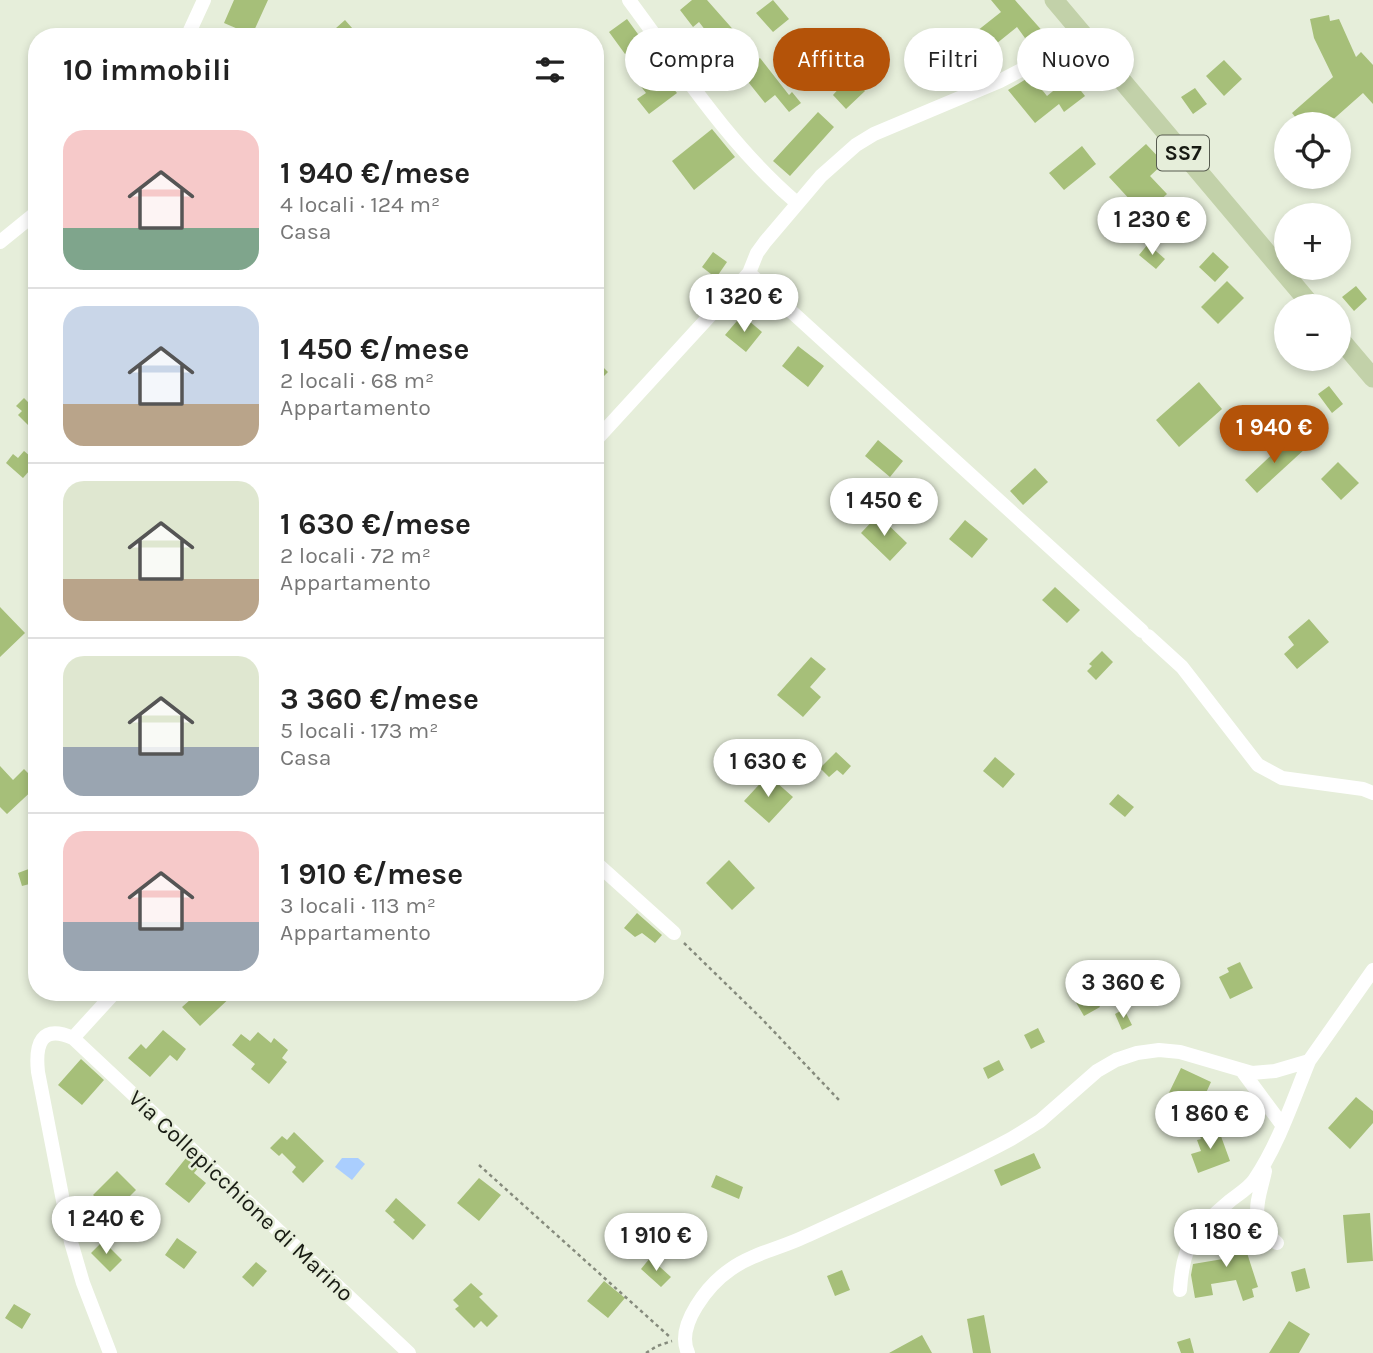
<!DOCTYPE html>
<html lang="it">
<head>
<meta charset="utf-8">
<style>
	body { margin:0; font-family:Karla,sans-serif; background:#f2f2f2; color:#222; height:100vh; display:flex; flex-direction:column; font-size:26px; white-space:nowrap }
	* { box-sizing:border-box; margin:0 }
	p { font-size:23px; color:#767676 }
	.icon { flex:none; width:38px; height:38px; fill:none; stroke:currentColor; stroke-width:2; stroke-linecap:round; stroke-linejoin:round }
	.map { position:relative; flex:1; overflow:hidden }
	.panel { position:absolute; left:28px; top:28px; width:576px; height:973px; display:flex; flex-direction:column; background:#fff; border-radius:28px; box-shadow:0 4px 10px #0003 }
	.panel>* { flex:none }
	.guide { position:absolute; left:625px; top:28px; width:642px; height:63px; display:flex; gap:14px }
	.buttons { position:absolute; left:1274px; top:112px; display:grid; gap:14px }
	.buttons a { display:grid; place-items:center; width:77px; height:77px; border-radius:50%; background:#fff; box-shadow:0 4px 10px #0003; font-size:35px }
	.price { position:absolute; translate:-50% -60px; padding:0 16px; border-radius:24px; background:#fff; color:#222; font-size:23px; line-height:46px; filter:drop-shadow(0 2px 4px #0008) }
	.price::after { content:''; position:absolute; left:50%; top:42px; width:21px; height:16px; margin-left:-10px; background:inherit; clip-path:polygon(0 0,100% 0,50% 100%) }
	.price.current { background:#b45309; color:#fff }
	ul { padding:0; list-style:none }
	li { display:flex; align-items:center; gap:21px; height:175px; padding:0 35px }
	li+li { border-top:2px solid #e0e0e0 }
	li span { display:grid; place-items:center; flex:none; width:196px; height:140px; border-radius:21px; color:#555 }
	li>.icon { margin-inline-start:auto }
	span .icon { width:84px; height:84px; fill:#fffc; stroke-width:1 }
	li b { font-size:30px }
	h2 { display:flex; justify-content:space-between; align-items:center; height:84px; padding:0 35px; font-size:30px }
	.pill { padding:0 24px; border-radius:32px; background:#fff; box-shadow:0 4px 10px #0003; font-size:24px; line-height:63px }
	.pill.current { background:#b45309; color:#fff }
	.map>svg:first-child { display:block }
	.water { fill:#aacefe }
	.building { fill:#a6bf79 }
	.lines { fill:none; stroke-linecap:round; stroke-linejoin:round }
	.path { stroke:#868b7d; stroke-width:2.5; stroke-dasharray:3.5 3.5; stroke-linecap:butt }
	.minor { stroke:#fff; stroke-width:14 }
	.major { stroke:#c2d1a9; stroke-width:19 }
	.labels { text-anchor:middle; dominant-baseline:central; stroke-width:5; stroke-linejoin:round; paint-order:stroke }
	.shield { fill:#e6eeda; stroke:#565a4f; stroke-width:2 }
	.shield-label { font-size:21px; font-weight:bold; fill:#181b13 }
	.street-label { font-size:23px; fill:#181b13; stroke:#e6eeda }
</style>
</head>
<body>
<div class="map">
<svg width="1373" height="1353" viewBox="0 0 1373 1353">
	<rect width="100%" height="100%" fill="#e6eeda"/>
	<path class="water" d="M342,1158h16l7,6 -13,16 -17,-13z"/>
	<path class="building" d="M234,0h34l-16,35 -28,-12z
		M692,0h15l38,43 -19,14 -27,-35 -6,5 -13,-17z
		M773,0l16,19 -16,13 -17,-19z
		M991,0h24l38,43 -18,9 -18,-25 -26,21 -14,-17 24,-19z
		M1329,15l1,6 9,-2 17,38 5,-5 12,13v39l-10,-11 -35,31h-27l-9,-11 41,-36 -19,-39 -4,-19z
		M627,19l16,22 -18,13 -16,-22z
		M345,20l15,17h-34z
		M824,52l16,18 -17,14 -17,-16z
		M760,58l29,37 3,-3 9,11 -12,9 -14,-17 -10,8 -24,-30z
		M661,60l13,18 -6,4 9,11 -28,21 -12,-15 9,-6 -10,-13z
		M1224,60l18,19 -18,17 -18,-20z
		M850,76l15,15 -19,18 -13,-14z
		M1031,76l16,20 23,-19 15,19 -21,16 -5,-8 -24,19 -27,-33z
		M1195,88l12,16 -14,10 -12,-17z
		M818,112l16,15 -44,49 -17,-15z
		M712,129l23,28 -41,33 -22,-29z
		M1146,144l18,19 -14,13 17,18 -23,21 -35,-38z
		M1082,146l14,18 -32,26 -15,-17z
		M1148,244l17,15 -9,10 -17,-14z
		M713,252l14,10 -11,16 -14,-11z
		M1213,252l16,15 -14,15 -16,-15z
		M1227,281l17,17 -26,26 -17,-17z
		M1356,286l11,13 -13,12 -12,-14z
		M742,315l20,17 -16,20 -21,-17z
		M798,346l26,20 -16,21 -26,-21z
		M595,359l13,13 -13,13z
		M1199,382l23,27 -43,38 -23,-27z
		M1329,386l14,18 -11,9 -14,-19z
		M37,397v37l-19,-19 4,-4 -6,-5 8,-8 6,6z
		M878,440l25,21 -13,16 -25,-21z
		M1298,440l8,8 -49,45 -12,-13 39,-37 5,5z
		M24,451l13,11 -14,16 -17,-15 7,-9 5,4z
		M1338,462l21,21 -18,17 -20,-21z
		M1035,468l13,14 -25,23 -13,-14z
		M878,515l29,28 -17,18 -29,-28z
		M965,520l23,19 -16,19 -23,-19z
		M1055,587l25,23 -13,13 -25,-23z
		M0,607l25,26 -25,24z
		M1309,619l20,23 -32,27 -13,-15 10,-9 -6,-8z
		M1102,651l11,11 -17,18 -9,-9 5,-5 -3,-2z
		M811,657l15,12 -16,18 11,10 -18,20 -26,-22z
		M836,752l15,14 -8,9 -6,-5 -8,7 -9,-9z
		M995,757l20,17 -12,14 -20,-17z
		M0,766l13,14 11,-11 13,13v4l-30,28 -7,-7z
		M768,775l25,22 -24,26 -25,-22z
		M1118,794l16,13 -9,10 -16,-13z
		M729,860l26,28 -23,22 -26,-27z
		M34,867l3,15 -15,4 -4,-13z
		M637,913l25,22 -7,8 -13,-10 -7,4 -11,-9z
		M1240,962l13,26 -23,11 -11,-22 10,-5 -2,-4z
		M1087,985l13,22 -16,9 -13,-22z
		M199,992h37l-36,34 -18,-19z
		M1124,1009l8,16 -10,5 -7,-16z
		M1038,1028l7,14 -14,7 -7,-14z
		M163,1030l23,19 -9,12 -7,-6 -20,22 -22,-19 13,-14 5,5z
		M258,1032l13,11 3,-5 14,12 -6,8 5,4 -18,22 -18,-15 4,-5 -23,-19 9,-11 9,7z
		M81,1059l23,21 -22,25 -24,-20z
		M999,1060l5,10 -16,9 -5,-11z
		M1181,1068l30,14 -17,37 -31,-14z
		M1356,1097l17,14v12l-23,26 -22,-21z
		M1210,1127l1,4 7,-3 12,33 -32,12 -7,-19 10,-3 -4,-11 4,-1 -3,-8z
		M294,1132l30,29 -21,22 -11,-11 4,-5 -14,-14 -3,3 -9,-8 12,-12 5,4z
		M1034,1153l7,15 -40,18 -7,-16z
		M186,1158l12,10 -4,5 12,10 -17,20 -24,-19z
		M117,1171l19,19 -17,17 -8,-7 -6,6 -12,-11z
		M716,1175l27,12 -4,12 -28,-12z
		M479,1178l22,17 -22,26 -22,-18z
		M396,1198l30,27 -13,15 -20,-18 2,-2 -10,-9z
		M1370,1213l3,48 -26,2 -4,-48z
		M1239,1228l19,59 -6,2 2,8 -11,4 -7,-21 -25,4 2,11 -18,3 -4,-23 2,-11 36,-6 -8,-25z
		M177,1238l20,14 -13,17 -19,-14z
		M103,1241l19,19 -12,12 -19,-19z
		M650,1258l21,19 -10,10 -20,-18z
		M256,1262l11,9 -14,16 -11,-10z
		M1305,1268l5,20 -14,4 -5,-20z
		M842,1270l8,20 -15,6 -8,-20z
		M604,1281l21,17 -17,20 -21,-17z
		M471,1283l12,11 -4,3 19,19 -11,11 -6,-6 -7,7 -19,-19 4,-3 -6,-6z
		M14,1304l17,10 -9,15 -17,-11z
		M984,1315l7,38h-18l-6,-34z
		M1289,1321l21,13 -11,19h-30z
		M922,1335l10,18h-43z
		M1190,1338l4,15h-13l-4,-11z"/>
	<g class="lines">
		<path class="path" d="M684,943l78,76 77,81
			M479,1165l192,173
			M646,1353l11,-7 15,-5"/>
		<path class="minor" d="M629,0c52,70 101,146 168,203
			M187,37l17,-37
			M0,242l37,-30
			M749,273l393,358
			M595,441l154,-168 8,-20 8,-11 56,-66 35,-31 18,-11 126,-53 85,-44
			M1148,636l34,31 76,98 24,13 81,11 10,4
			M595,862l79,71
			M73,1038l42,-46
			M1243,1072l40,54
			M1265,1171c-7,33 -18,46 12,72
			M1180,1290c3,-49 15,-59 51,-90 8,-6 19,-13 24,-21 24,-36 38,-79 54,-118
			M110,1353l-27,-70 -12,-41 -33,-170c-3,-28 3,-48 35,-34l336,315
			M688,1353c-13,-28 21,-69 43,-84 21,-15 50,-21 73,-32 69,-32 140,-62 207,-98l29,-18 57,-50 19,-11 21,-7 22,-3 21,2 72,21 23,-2 34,-10 64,-91"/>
		<path class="major" d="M1054,0l258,306
			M1339,338l34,40"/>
	</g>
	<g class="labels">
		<rect class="shield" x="1157" y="135.5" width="52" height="35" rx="5"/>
		<g class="shield-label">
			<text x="1183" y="153">SS7</text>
		</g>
		<g class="street-label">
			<text transform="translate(241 1196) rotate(43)">Via Collepicchione di Marino</text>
		</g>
	</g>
</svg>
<div class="buttons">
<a><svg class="icon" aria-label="locate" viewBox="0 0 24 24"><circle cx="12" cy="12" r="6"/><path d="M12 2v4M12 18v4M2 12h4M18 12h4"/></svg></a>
<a>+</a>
<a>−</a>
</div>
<b class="price" style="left:1152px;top:257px">1 230 €</b>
<b class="price" style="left:744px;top:334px">1 320 €</b>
<b class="price current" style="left:1274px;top:465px">1 940 €</b>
<b class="price" style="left:884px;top:538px">1 450 €</b>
<b class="price" style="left:768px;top:799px">1 630 €</b>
<b class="price" style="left:1123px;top:1020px">3 360 €</b>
<b class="price" style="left:1210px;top:1151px">1 860 €</b>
<b class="price" style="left:106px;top:1256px">1 240 €</b>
<b class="price" style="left:1226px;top:1269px">1 180 €</b>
<b class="price" style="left:656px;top:1273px">1 910 €</b>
<div class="guide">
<a class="pill">Compra</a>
<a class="pill current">Affitta</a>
<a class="pill">Filtri</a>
<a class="pill">Nuovo</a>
</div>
<section class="panel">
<h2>10 immobili<svg class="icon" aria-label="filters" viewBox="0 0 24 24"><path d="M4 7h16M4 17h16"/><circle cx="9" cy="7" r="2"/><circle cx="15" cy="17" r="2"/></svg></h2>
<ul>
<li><span style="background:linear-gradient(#f6c9c9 70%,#7fa58c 0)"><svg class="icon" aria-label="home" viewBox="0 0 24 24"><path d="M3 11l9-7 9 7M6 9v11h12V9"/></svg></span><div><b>1 940 €/mese</b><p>4 locali · 124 m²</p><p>Casa</p></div></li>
<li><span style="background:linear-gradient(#c9d6e8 70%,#b9a48a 0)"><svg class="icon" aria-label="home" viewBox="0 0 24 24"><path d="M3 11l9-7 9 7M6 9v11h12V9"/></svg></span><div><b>1 450 €/mese</b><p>2 locali · 68 m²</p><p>Appartamento</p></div></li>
<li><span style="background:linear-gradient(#dfe7d0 70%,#b9a48a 0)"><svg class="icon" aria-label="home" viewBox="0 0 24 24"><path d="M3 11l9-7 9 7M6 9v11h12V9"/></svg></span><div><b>1 630 €/mese</b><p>2 locali · 72 m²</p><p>Appartamento</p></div></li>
<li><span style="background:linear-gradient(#dfe7d0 65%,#9aa5b1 0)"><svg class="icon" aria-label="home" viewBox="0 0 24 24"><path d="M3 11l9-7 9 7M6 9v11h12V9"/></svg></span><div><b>3 360 €/mese</b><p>5 locali · 173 m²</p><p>Casa</p></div></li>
<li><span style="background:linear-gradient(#f6c9c9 65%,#9aa5b1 0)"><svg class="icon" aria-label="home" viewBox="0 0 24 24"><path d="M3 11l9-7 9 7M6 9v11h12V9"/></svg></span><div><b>1 910 €/mese</b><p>3 locali · 113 m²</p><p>Appartamento</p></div></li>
</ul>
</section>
</div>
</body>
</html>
